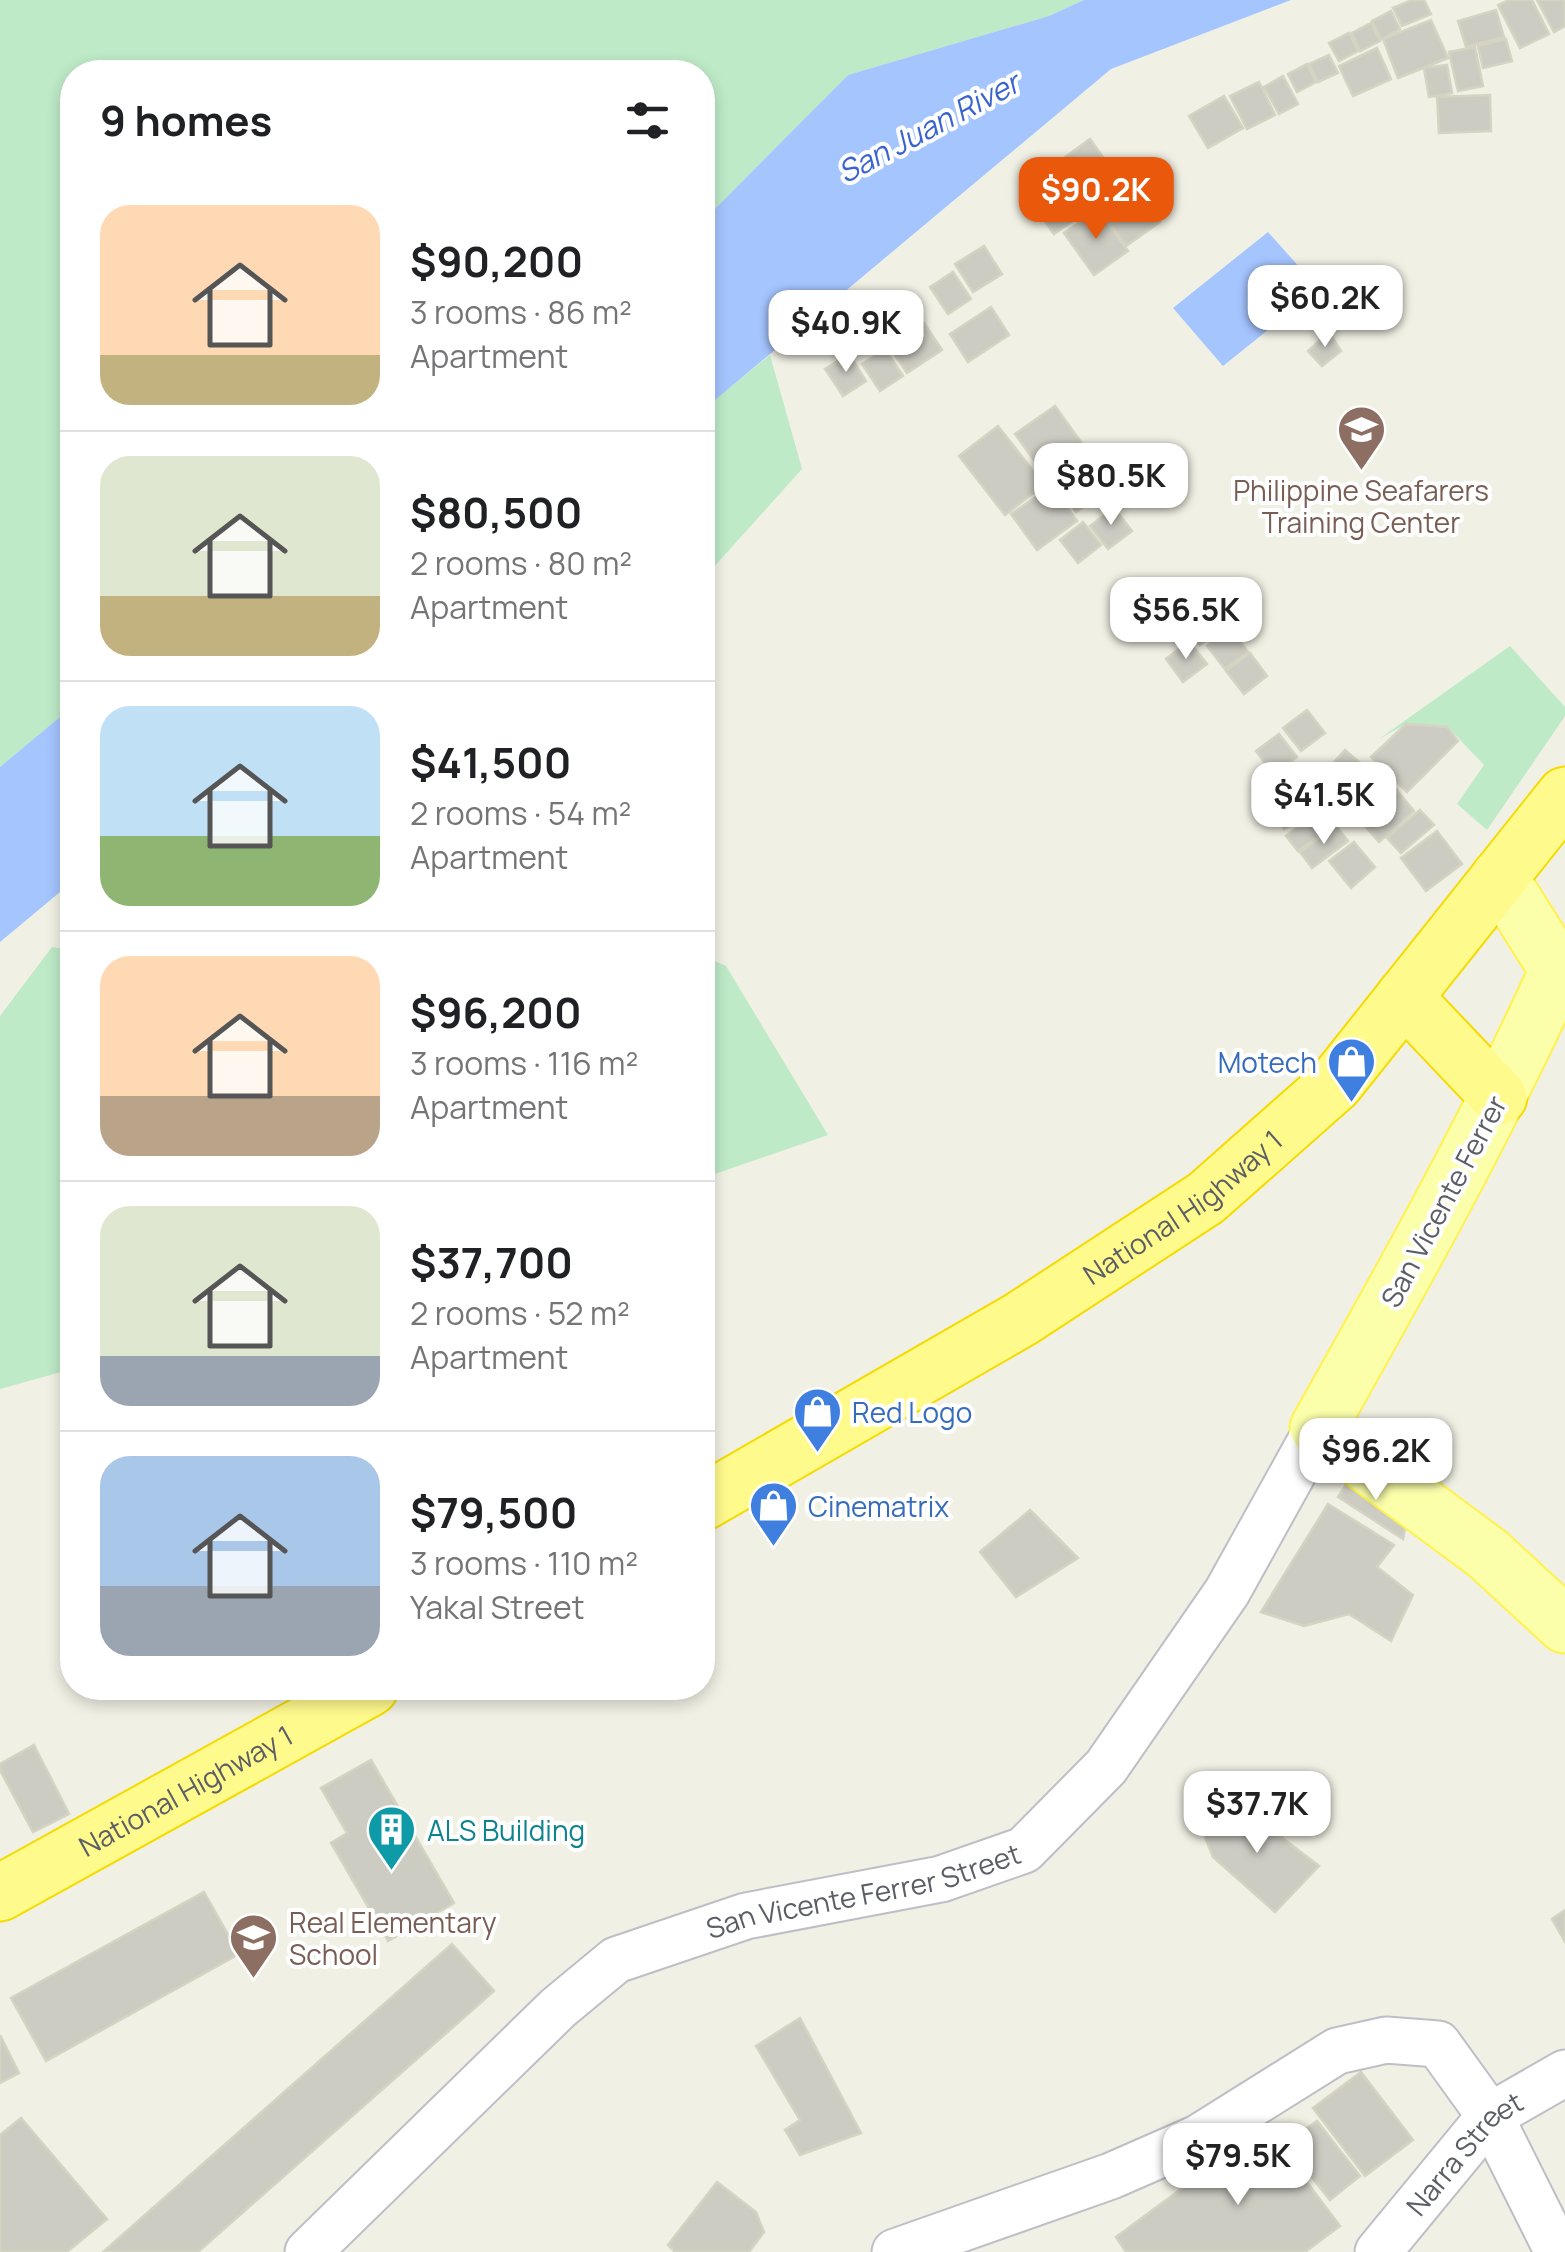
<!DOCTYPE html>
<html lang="en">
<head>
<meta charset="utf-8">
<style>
	body { margin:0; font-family:Manrope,sans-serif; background:#f6f6f6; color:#202124; height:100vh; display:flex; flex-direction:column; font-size:38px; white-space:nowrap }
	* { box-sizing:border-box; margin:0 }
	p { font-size:32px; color:#757577 }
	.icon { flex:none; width:55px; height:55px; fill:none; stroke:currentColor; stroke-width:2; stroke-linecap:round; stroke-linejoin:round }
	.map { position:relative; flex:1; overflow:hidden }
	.panel { position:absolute; left:60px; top:60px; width:655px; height:1640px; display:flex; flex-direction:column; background:#fff; border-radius:40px; box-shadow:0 5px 15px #0003 }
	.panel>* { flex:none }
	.price { position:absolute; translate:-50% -85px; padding:0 22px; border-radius:20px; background:#fff; color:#222; font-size:32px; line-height:65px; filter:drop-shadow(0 2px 5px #0008) }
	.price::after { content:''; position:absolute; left:50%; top:60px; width:30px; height:22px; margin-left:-15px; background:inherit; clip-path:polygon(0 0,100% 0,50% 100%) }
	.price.active { background:#ea580c; color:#fff }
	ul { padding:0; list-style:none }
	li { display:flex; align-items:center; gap:30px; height:250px; padding:0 40px }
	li+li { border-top:2px solid #e0e0e0 }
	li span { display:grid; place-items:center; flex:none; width:280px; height:200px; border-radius:30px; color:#555 }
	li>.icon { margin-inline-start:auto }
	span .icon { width:120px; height:120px; fill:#fffc; stroke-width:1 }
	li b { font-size:42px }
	h2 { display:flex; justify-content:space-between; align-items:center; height:120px; padding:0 40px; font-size:42px }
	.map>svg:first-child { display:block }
	.green { fill:#beeac7 }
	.water { fill:#a5c5ff }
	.building { fill:#cdccc3; stroke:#d5d3c1; stroke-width:2.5 }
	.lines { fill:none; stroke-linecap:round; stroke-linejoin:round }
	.minor-casing { stroke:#bebfc6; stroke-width:49 }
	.major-casing { stroke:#fff24e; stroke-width:59 }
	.highway-casing { stroke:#f4db00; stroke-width:59 }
	.minor { stroke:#fff; stroke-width:45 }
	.major { stroke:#fbffaa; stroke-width:55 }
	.highway { stroke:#fffa8c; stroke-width:55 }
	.labels { text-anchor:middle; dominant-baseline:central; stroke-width:8; stroke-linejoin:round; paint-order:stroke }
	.education-label { font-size:28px; fill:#785e54; stroke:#fff }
	.shop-label { font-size:28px; fill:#366cbe; stroke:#fff; text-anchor:start }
	.street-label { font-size:28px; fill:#5c5e66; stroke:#fff }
	.culture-label { font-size:28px; fill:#0d838f; stroke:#fff; text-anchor:start }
	.water-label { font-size:30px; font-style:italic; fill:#3a63d0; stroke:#fff }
</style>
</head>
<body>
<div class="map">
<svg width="1565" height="2252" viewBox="0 0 1565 2252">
	<rect width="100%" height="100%" fill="#f0f0e4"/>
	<path class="green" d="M0,0h1084l-35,16 -201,59 -145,146 -1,-149h-630v635l-72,60z
		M770,355l32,114 -99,110 -1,-169z
		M1510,646l55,61v9l-78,114 -30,-26 27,-39 -36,-38 -42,-3 -27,15z
		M52,947l20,3v419l-72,20v-373z
		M703,956l23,10 102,169 -125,43z"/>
	<path class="water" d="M1084,0h207l-180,69 -408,341v-189l145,-146 201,-59z
		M1268,232l51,57 -96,77 -50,-58z
		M72,707v175l-72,60v-175z"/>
	<path class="building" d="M1412,0h12l7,14 -29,12 -9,-18z
		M1509,0h23l17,34 -29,14 -22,-43z
		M1537,0h28v26l-11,6z
		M1496,10l8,27 -38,10 -8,-26z
		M1391,11l9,18 -19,10 -9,-18z
		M1431,20l17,38 -50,20 -15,-39z
		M1371,23l9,18 -20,10 -8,-18z
		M1349,33l9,18 -19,10 -10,-18z
		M1506,39l6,22 -29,7 -5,-22z
		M1475,47l8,39 -25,5 -9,-39z
		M1377,48l14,31 -38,17 -14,-30z
		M1329,55l9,18 -20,9 -9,-18z
		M1307,64l9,18 -19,10 -9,-18z
		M1447,65l5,28 -23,4 -5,-29z
		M1283,76l15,28 -19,10 -15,-27z
		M1259,82l16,33 -28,14 -17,-33z
		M1490,95l1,36 -52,2 -2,-36z
		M1224,96l19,32 -35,20 -19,-32z
		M1090,139l30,42 -33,24 -30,-42z
		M1058,169l30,41 -34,24 -30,-42z
		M1130,180l30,42 -34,24 -30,-42z
		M1098,210l30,41 -34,24 -30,-42z
		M984,246l18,28 -29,18 -18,-28z
		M953,272l18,27 -23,15 -18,-27z
		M991,307l18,28 -41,27 -18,-28z
		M924,323l18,27 -35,23 -18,-27z
		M1329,332l12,19 -19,15 -14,-15z
		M885,349l18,27 -23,15 -18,-27z
		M849,354l17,27 -23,15 -18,-27z
		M1055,406l26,36 -40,28 -26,-36z
		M998,426l46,59 -39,30 -46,-59z
		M1090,448l25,36 -39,28 -26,-36z
		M1052,486l25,35 -40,29 -26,-36z
		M1114,508l18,23 -24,18 -18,-23z
		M1083,522l18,23 -23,18 -18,-23z
		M1205,604l19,23 -24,18 -18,-24z
		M1230,628l18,24 -23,17 -18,-23z
		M1189,641l18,23 -24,18 -17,-23z
		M1250,653l17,23 -23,18 -18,-23z
		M1307,710l18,23 -24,18 -18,-23z
		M1406,724l41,3 11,14 -51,51 -36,-35z
		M1279,734l18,23 -24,17 -17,-23z
		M1345,750l33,28 -43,38 -24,-29z
		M1386,777l28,34 -35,31 -29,-33z
		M1310,782l13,26 -39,21 -13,-27z
		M1323,808l7,20 -32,23 -12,-15z
		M1420,810l14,15 -33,28 -14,-15z
		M1336,826l12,15 -36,27 -12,-16z
		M1437,831l25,33 -36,27 -25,-33z
		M1354,842l21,25 -24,21 -22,-27z
		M1358,1467l51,42 -6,30 -65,-42z
		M1328,1504l66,41 -17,22 36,28 -22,46 -42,-27 -45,12 -43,-14z
		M1030,1510l48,48 -62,39 -36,-45z
		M34,1745l35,69 -36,18 -33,-62v-6z
		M371,1760l83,143 -66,38 -57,-98 16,-10 -26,-45z
		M1243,1808l76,58 -44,46 -62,-55 -14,-35z
		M204,1892l35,62 -193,107 -35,-63z
		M1565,1910v32l-13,-23z
		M452,1944l42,47 -296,261h-95z
		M800,2018l61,115 -61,22 -15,-25 15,-10 -44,-74z
		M0,2035l19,38 -19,10z
		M1361,2072l52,68 -48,36 -52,-68z
		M21,2118l86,101 -40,33h-67v-117z
		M1317,2121l43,55 -30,24 -45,-56z
		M1265,2127l75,99 -35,26h-179l-10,-15z
		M717,2182l39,30 8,20 -15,20h-74l-7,-7z"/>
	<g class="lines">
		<defs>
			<g id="minor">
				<path id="s1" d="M308,2252l250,-244 58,-48 130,-44 195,-37 83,-29 82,-83 121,-175 91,-164"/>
				<path d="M895,2252l216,-76 87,-38 139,-87 49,-11 52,4 52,72 68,136"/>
				<path id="s2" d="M1378,2252l112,-136 75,-43"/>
			</g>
			<path id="major" d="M1499,877l59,93c-71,157 -155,307 -240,458l170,126 77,71"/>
			<g id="highway">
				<path d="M1404,997l95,100"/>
				<path id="s3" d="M702,1503l319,-184 185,-121 129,-114 230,-289"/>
				<path id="s4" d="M0,1893l370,-205"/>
			</g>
		</defs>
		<use href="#minor" class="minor-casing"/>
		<use href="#major" class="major-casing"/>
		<use href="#highway" class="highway-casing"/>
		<use href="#minor" class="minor"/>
		<use href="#major" class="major"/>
		<use href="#highway" class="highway"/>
	</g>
	<defs>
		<symbol id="university-pin" viewBox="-11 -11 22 30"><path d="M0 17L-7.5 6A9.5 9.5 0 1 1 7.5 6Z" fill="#8d6e63" stroke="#fff"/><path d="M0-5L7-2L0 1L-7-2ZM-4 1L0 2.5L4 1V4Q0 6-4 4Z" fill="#fff"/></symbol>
		<symbol id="shop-pin" viewBox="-11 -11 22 30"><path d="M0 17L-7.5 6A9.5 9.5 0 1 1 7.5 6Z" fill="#3f7fe0" stroke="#fff"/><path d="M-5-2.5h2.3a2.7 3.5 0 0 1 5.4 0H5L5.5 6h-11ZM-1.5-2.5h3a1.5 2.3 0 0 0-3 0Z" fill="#fff"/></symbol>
		<symbol id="building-pin" viewBox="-11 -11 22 30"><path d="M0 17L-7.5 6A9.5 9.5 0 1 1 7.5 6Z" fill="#0f9aa8" stroke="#fff"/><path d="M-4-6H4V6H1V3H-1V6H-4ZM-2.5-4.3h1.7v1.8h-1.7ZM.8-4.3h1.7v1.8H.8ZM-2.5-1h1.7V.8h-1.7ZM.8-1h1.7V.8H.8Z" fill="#fff"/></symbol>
		<symbol id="school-pin" viewBox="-11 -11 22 30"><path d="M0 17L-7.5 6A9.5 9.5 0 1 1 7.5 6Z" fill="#8d6e63" stroke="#fff"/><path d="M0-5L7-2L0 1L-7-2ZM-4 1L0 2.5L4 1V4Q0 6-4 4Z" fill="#fff"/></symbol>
	</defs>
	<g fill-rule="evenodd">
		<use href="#university-pin" x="1334" y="402" width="55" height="75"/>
		<use href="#shop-pin" x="1324" y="1034" width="55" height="75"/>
		<use href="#shop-pin" x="790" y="1384" width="55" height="75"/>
		<use href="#shop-pin" x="746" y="1478" width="55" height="75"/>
		<use href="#building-pin" x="364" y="1802" width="55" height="75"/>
		<use href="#school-pin" x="226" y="1910" width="55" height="75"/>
	</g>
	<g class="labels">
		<g class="education-label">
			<text x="1361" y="490">Philippine Seafarers<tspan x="1361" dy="32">Training Center</tspan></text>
			<text x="289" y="1922" text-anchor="start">Real Elementary<tspan x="289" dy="32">School</tspan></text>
		</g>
		<g class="shop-label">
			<text x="1317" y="1062" text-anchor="end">Motech</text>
			<text x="852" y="1412">Red Logo</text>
			<text x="808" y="1506">Cinematrix</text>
		</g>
		<g class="street-label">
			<text transform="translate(1443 1201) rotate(-62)">San Vicente Ferrer</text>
			<text stroke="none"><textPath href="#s3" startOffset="565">National Highway 1</textPath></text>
			<text stroke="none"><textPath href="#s4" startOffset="212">National Highway 1</textPath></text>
			<text stroke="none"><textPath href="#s1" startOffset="682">San Vicente Ferrer Street</textPath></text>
			<text stroke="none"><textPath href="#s2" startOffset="132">Narra Street</textPath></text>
		</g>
		<g class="culture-label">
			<text x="427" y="1830">ALS Building</text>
		</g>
		<g class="water-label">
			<text transform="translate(928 127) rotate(-28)">San Juan River</text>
		</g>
	</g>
</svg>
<b class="price active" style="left:1096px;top:242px">$90.2K</b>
<b class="price" style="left:1325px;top:350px">$60.2K</b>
<b class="price" style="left:846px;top:375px">$40.9K</b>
<b class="price" style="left:1111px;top:528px">$80.5K</b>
<b class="price" style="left:1186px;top:662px">$56.5K</b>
<b class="price" style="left:1324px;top:847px">$41.5K</b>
<b class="price" style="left:1376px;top:1503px">$96.2K</b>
<b class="price" style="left:1257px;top:1856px">$37.7K</b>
<b class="price" style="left:1238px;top:2208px">$79.5K</b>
<section class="panel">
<h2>9 homes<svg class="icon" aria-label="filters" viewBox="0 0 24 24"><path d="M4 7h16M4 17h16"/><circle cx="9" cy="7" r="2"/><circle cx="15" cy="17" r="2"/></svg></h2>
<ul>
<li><span style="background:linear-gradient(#ffd9b3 75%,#c2b280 0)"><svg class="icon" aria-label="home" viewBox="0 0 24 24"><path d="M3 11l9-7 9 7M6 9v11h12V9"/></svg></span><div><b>$90,200</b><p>3 rooms · 86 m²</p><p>Apartment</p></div></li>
<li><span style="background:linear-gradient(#dfe7d0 70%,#c2b280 0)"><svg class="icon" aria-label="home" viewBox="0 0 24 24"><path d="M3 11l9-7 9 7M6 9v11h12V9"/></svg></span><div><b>$80,500</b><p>2 rooms · 80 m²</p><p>Apartment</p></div></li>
<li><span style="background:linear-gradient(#bfe0f5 65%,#8fb573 0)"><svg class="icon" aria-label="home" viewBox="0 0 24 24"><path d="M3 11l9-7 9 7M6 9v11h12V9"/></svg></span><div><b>$41,500</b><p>2 rooms · 54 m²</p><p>Apartment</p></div></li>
<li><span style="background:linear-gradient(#ffd9b3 70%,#b9a48a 0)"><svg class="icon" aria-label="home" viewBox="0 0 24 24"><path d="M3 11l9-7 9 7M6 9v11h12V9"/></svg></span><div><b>$96,200</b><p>3 rooms · 116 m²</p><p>Apartment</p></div></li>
<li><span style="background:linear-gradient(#dfe7d0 75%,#9aa5b1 0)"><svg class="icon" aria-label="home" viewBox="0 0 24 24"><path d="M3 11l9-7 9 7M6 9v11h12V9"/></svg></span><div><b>$37,700</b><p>2 rooms · 52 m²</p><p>Apartment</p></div></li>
<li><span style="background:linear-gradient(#a9c7e8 65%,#9aa5b1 0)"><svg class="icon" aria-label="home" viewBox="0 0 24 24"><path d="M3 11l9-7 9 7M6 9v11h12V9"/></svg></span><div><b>$79,500</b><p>3 rooms · 110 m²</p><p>Yakal Street</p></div></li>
</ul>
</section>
</div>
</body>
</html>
